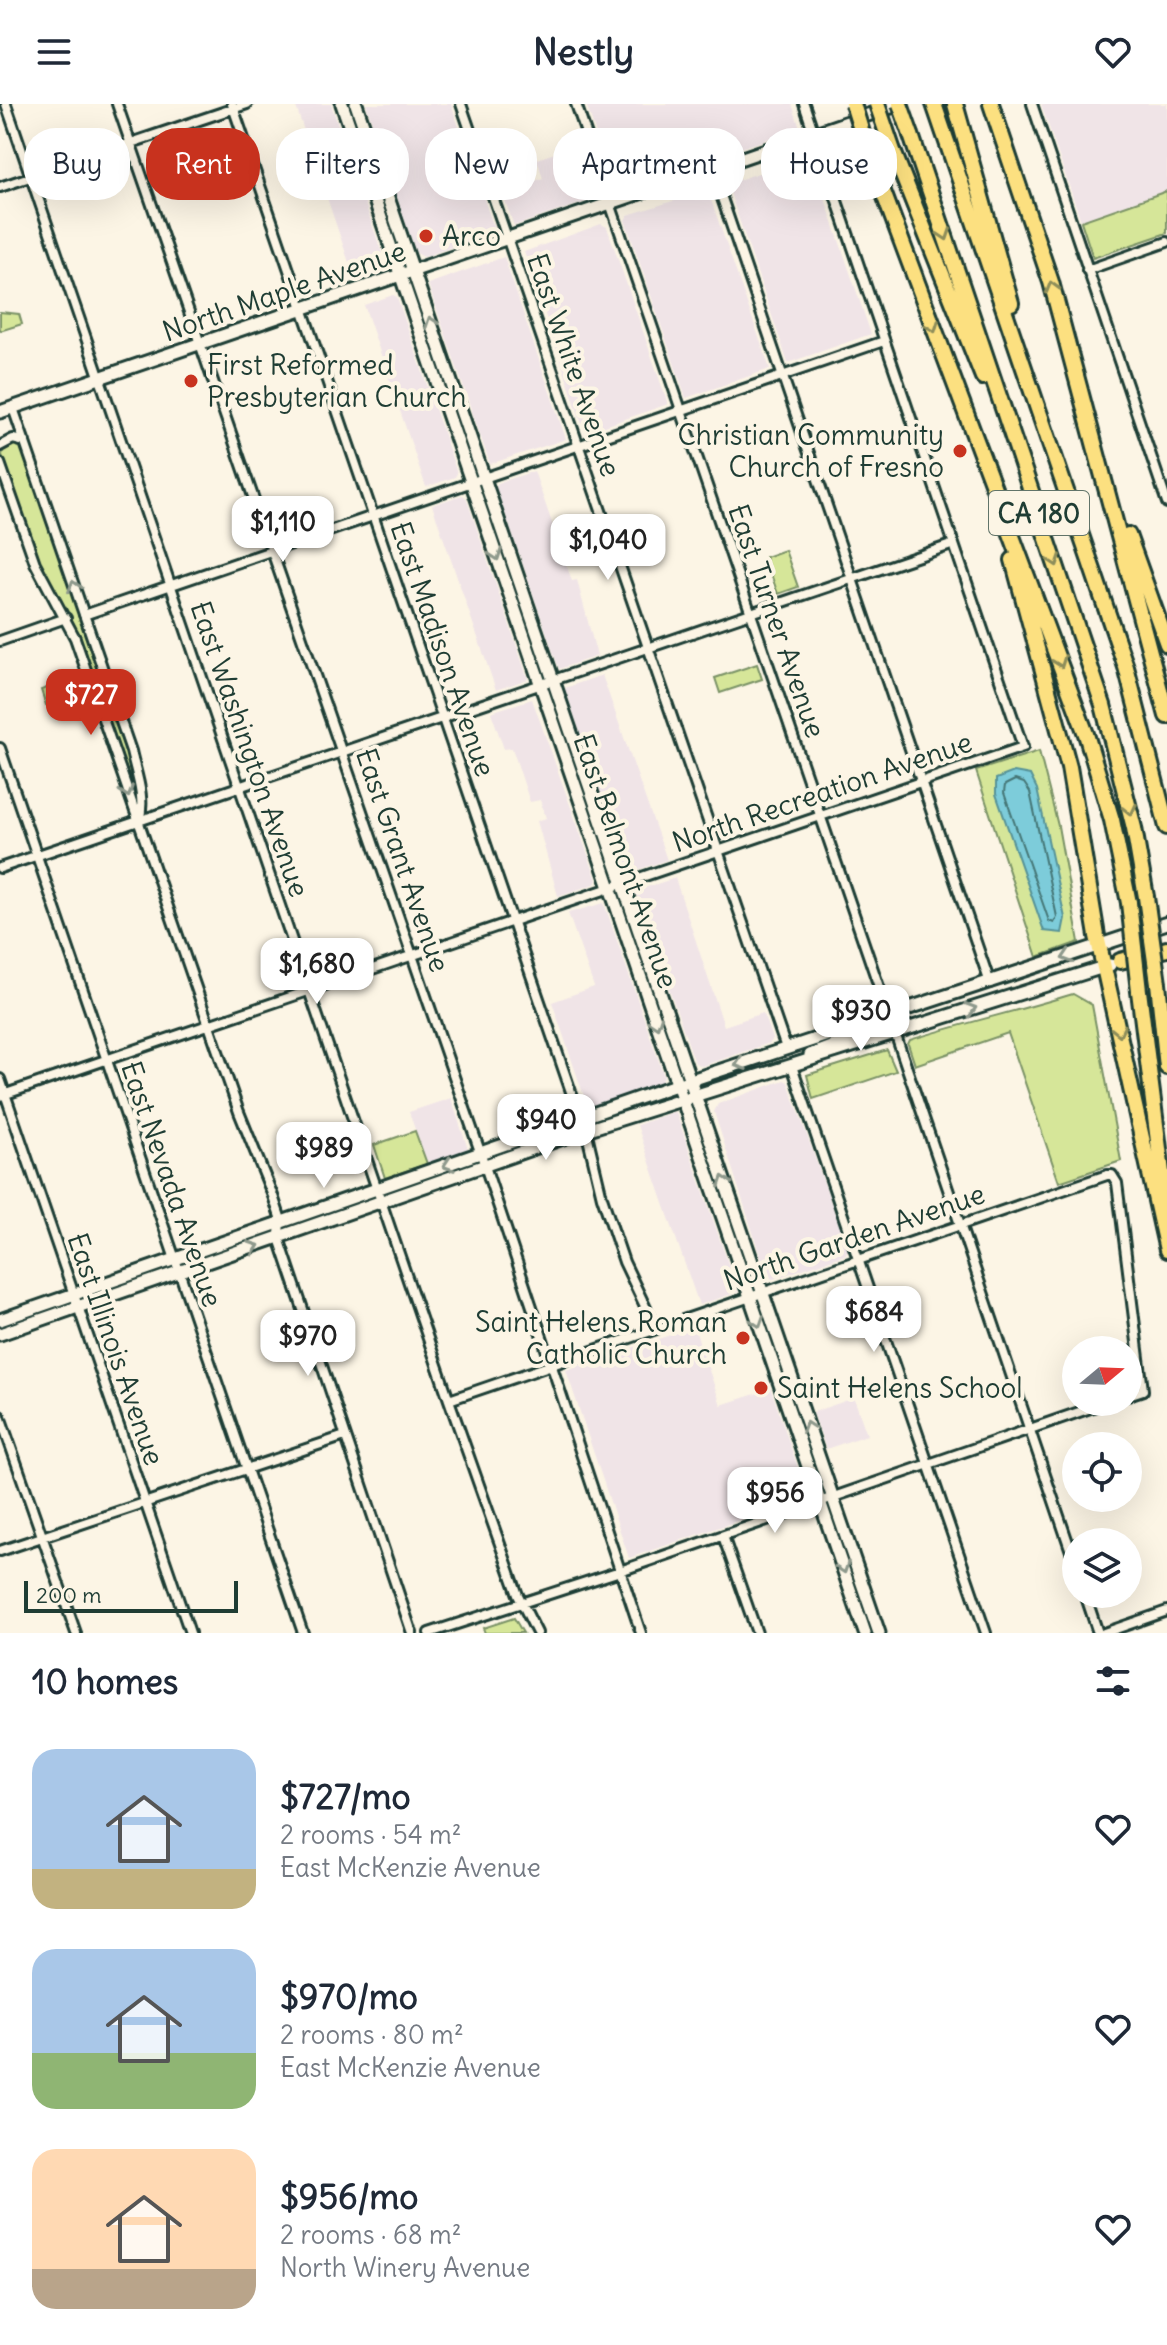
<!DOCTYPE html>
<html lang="en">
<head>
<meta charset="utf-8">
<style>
	body { margin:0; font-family:Delius,sans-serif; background:#f6f6f7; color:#1f2937; height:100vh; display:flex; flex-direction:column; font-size:30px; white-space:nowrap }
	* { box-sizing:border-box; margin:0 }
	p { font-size:26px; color:#747a83 }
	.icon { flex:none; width:44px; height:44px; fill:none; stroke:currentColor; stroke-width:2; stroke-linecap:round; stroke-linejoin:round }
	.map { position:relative; height:1529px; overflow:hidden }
	.sheet { display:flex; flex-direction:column; background:#fff; flex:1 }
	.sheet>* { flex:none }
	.hud { position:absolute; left:24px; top:24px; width:1120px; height:72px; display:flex; gap:16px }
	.needle { width:52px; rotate:71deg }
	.tools { position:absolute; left:1062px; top:1232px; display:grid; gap:16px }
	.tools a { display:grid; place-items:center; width:80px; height:80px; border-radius:50%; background:#fff; box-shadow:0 8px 32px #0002; font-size:40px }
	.scale { position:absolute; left:24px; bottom:20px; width:214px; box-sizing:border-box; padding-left:8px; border:4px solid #1f3d34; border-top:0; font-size:22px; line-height:28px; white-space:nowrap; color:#1f3d34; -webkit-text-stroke:6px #fcf5e5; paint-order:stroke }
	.price { position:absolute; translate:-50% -68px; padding:0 18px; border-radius:16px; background:#fff; color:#222; font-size:26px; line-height:52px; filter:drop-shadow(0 2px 4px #0008) }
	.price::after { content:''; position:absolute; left:50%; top:48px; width:24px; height:18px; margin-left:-12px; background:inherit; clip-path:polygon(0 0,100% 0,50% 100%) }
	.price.selected { background:#c8321e; color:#fff }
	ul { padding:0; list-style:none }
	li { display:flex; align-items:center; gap:24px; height:200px; padding:0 32px }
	li span { display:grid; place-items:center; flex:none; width:224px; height:160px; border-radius:24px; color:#555 }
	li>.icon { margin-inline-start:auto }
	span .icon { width:96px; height:96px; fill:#fffc; stroke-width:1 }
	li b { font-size:34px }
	h2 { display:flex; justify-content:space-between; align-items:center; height:96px; padding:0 32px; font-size:34px }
	.pill { padding:0 28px; border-radius:32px; background:#fff; box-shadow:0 8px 32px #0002; font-size:28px; line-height:72px }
	.pill.selected { background:#c8321e; color:#fff }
	header { display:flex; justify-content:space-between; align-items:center; height:104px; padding:0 32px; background:#fff; font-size:36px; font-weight:800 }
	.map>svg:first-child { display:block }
	.built { fill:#f0e4e7 }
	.green { fill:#d6e699; stroke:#7a9266; stroke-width:2 }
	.water { fill:#7dccda; stroke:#579398; stroke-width:2 }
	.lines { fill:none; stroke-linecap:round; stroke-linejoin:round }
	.shore { stroke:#457676; stroke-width:2 }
	.street-casing { stroke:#1f3d34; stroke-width:14 }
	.secondary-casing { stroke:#1f3d34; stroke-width:17 }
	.highway-casing { stroke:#1f3d34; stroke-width:20 }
	.street { stroke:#fcf5e5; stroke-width:8 }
	.secondary { stroke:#fcf5e5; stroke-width:11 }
	.highway { stroke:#fce080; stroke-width:14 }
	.highway-bridge-casing { stroke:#1f3d34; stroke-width:20; stroke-linecap:butt }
	.highway-bridge { stroke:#fce080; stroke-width:14 }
	.oneway { stroke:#8e8e5a }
	.oneway2 { stroke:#8e998c }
	.poi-dot { fill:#c8321e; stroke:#fcf5e5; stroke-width:3 }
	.labels { text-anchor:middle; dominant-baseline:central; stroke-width:8; stroke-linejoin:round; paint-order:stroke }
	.shield { fill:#fcf5e5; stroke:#617469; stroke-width:2 }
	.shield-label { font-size:26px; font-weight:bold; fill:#1f3d34 }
	.poi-label { font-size:28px; fill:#1f3d34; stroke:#fcf5e5; text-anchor:start }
	.street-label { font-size:28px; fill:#1f3d34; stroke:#fcf5e5 }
</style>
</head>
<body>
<header><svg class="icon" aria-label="menu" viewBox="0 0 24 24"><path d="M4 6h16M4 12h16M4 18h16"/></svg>Nestly<svg class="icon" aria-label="heart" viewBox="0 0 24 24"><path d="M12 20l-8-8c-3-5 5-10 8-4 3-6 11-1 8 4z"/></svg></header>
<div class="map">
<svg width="1167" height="1529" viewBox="0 0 1167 1529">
	<rect width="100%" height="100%" fill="#fcf5e5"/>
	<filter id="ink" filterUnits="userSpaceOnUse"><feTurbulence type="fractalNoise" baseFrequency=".0125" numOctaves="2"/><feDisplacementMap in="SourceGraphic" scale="16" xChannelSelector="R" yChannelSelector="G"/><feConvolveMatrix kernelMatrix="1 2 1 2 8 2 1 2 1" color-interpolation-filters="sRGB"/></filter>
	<g filter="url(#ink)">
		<path class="built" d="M295,0h36l55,161 -3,6 -28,9z
			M366,0h85l43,124 -2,5 -68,24 -8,-4z
			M586,0h206l8,24 -185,63z
			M1041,0h126v87l-86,30z
			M579,41l18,53 -83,28 -12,-34 41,-14 -6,-19z
			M810,51l61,179 -83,29 -61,-179z
			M705,87l4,3 61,175 -84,29 -61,-178 3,-5z
			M601,120l6,3 61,177 -83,29 -61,-181z
			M504,153l62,182 -76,25 -62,-180z
			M393,191l4,2 60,176 -2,4 -29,10 -62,-182z
			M534,367l38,110 5,-1 20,76 -38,13 -63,-182 2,-4z
			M462,391l4,2 62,182 -32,11 -64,-185z
			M602,571l65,185 -36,12 -4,-2 -62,-182z
			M532,595l65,181 -2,4 -37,12 -21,-75 9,-3 -6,-18 -10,2 -18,-54 -8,1 -13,-37z
			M675,774l49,148 39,-13 9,26 -2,4 -68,23 -7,-3 -59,-169 2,-4z
			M604,799l60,173 -4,7 -69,24 -4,-2 -35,-103 42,-15 -26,-74z
			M784,976l4,2 60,168 -3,5 -72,24 -6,-3 -53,-164 4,-8z
			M451,994l17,51 -41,15 -18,-52z
			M673,1008l4,3 61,177 -39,13 -62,-180z
			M694,1223l27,78 50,-16 37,108 -179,61 -63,-188z
			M854,1294l13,37 -41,14 -13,-37z"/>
		<path class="green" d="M1167,87v42l-74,25 -12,-37z
			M0,208l19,2 3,10 -22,7z
			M14,340l8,4 102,295 14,67 -64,-186 -35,-62 -37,-107 2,-7z
			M785,446l13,37 -20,7 -13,-37z
			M757,560l5,15 -42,14 -5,-15z
			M79,572l6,16 -39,13 -5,-15z
			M1039,647l19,75 21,116 -42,15 -61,-186z
			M1073,890l19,11 29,156 -62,21 -51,-149 -93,32 -7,-21 2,-4c54,-17 108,-29 163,-46z
			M887,946l9,21 -83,28 -6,-24z
			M415,1027l12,33 -42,14 -11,-33z
			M514,1514l9,15h-38l-2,-5z"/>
		<path class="water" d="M1014,668l16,3 7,14 28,129 -3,15 -18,-2 -48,-137v-15z"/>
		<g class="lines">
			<path class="shore" d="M1015,676l9,3 6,9 27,125 -3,6 -5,-2 -45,-128 1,-8z"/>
			<defs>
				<path id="street" d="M6,0l443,1296 69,195 19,38
					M117,0l368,1062 156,467
					M232,0l348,1014
					M461,0l325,944
					M576,0l313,912
					M1032,0l135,399
					M712,65l278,814
					M0,83l247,-83
					M1087,166l80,-28
					M13,304l118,343c5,23 15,47 8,70
					M0,342l13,-7 12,3
					M0,359l35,100 40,75 164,474 34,84 7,21 -1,21 133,395
					M84,511l800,-274
					M0,537l66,-23
					M0,644l303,885
					M0,764l954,-324
					M895,929l181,533
					M792,962l194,567
					M0,975l190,554
					M0,992l1023,-349 -219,-643
					M586,1026l16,67 22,65 31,65
					M449,1296l658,-225h5l5,8 26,207 -15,5
					M0,1312l76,217
					M723,1432l34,97
					M0,1447l345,-115
					M1085,1490l13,39
					M429,1529l191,-62 488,-169
					M1104,1529l63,-22"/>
				<path id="secondary" d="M342,0l523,1529
					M356,0l523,1529
					M0,308l900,-308
					M810,951l68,-26 8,-5 3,-8
					M0,1216l670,-233 497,-164
					M0,1230l586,-204 524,-165"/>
				<path id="highway" d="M934,0l192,563 41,160
					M955,0l56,199
					M991,0l60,178 116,434
					M911,31l192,570 31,123 12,69
					M867,45l219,585 26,86 17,83
					M893,47l90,226
					M1128,431l39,109
					M1013,456l56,207 28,169 70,314
					M1120,857l47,-12
					M1158,879l9,84
					M1139,887l27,213"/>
			</defs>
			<use href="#street" class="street-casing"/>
			<use href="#secondary" class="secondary-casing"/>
			<use href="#highway" class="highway-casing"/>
			<use href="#street" class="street"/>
			<use href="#secondary" class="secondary"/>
			<use href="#highway" class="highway"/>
			<defs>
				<path id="highway-bridge" d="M853,0l14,45
					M877,0l16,47
					M900,0l11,31
					M1146,793l12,86
					M1129,799l10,88"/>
			</defs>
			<use href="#highway-bridge" class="highway-bridge-casing"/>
			<use href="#highway-bridge" class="highway-bridge"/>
		</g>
		<defs><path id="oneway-chevron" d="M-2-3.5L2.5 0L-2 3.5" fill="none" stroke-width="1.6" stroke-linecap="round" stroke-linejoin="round" transform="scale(2)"/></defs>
		<g class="oneway">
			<use href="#oneway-chevron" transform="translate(945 131) rotate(71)"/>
			<use href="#oneway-chevron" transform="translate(1052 183) rotate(-106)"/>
			<use href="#oneway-chevron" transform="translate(933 223) rotate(70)"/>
			<use href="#oneway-chevron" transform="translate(1055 457) rotate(71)"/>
			<use href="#oneway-chevron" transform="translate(1060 558) rotate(70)"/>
			<use href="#oneway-chevron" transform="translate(1130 706) rotate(77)"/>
			<use href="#oneway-chevron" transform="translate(1119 927) rotate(77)"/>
		</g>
		<g class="oneway2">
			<use href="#oneway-chevron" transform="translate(431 218) rotate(-109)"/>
			<use href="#oneway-chevron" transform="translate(496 451) rotate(71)"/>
			<use href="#oneway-chevron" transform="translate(74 482) rotate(-109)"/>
			<use href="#oneway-chevron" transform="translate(127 688) rotate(71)"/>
			<use href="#oneway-chevron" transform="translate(1067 853) rotate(162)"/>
			<use href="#oneway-chevron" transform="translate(971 905) rotate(-17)"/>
			<use href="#oneway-chevron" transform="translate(656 919) rotate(71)"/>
			<use href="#oneway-chevron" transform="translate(740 960) rotate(161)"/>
			<use href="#oneway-chevron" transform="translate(448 1061) rotate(161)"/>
			<use href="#oneway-chevron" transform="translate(724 1077) rotate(-109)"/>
			<use href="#oneway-chevron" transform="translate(254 1143) rotate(-19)"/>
			<use href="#oneway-chevron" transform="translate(758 1218) rotate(71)"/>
			<use href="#oneway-chevron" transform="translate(808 1323) rotate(-109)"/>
			<use href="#oneway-chevron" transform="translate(843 1464) rotate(71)"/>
		</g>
	</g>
	<g class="poi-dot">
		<circle cx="426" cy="132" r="8"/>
		<circle cx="191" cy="277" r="8"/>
		<circle cx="960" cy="347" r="8"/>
		<circle cx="743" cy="1234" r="8"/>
		<circle cx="761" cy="1284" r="8"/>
	</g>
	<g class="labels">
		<rect class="shield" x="989" y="387" width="100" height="44" rx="6"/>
		<g class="shield-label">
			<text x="1039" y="409">CA 180</text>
		</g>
		<g class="poi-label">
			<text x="442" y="132">Arco</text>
			<text x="207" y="261">First Reformed<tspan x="207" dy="32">Presbyterian Church</tspan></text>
			<text x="944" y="331" text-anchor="end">Christian Community<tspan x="944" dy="32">Church of Fresno</tspan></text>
			<text x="727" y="1218" text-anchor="end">Saint Helens Roman<tspan x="727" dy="32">Catholic Church</tspan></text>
			<text x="777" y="1284">Saint Helens School</text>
		</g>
		<g class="street-label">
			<text transform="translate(284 187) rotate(-19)">North Maple Avenue</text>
			<text transform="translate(574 261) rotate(71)">East White Avenue</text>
			<text transform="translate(777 517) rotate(71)">East Turner Avenue</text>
			<text transform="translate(443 545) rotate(71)">East Madison Avenue</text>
			<text transform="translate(250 645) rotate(71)">East Washington Avenue</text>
			<text transform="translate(822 688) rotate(-19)">North Recreation Avenue</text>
			<text transform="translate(403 756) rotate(71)">East Grant Avenue</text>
			<text transform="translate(626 757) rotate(71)">East Belmont Avenue</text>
			<text transform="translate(172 1080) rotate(71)">East Nevada Avenue</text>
			<text transform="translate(854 1133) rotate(-19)">North Garden Avenue</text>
			<text transform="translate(116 1245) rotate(71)">East Illinois Avenue</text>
		</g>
	</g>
</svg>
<div class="tools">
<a><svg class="needle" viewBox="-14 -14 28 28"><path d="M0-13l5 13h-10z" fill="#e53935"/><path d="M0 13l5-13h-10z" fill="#747a83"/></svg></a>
<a><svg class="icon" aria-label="locate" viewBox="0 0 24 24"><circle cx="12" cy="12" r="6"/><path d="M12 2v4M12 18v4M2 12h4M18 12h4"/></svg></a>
<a><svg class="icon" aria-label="layers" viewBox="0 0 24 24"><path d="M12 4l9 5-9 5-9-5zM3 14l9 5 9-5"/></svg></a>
</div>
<div class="scale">200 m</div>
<b class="price" style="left:283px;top:460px">$1,110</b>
<b class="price" style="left:608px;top:478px">$1,040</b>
<b class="price selected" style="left:91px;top:633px">$727</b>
<b class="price" style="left:317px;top:902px">$1,680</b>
<b class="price" style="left:861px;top:949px">$930</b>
<b class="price" style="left:546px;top:1058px">$940</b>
<b class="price" style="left:324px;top:1086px">$989</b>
<b class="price" style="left:874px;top:1250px">$684</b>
<b class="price" style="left:308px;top:1274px">$970</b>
<b class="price" style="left:775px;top:1431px">$956</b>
<div class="hud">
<a class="pill">Buy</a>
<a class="pill selected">Rent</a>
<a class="pill">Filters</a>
<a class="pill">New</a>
<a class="pill">Apartment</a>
<a class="pill">House</a>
</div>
</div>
<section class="sheet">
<h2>10 homes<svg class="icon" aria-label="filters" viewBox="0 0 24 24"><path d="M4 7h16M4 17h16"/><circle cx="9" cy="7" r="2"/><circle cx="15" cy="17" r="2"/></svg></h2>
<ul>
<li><span style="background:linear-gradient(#a9c7e8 75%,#c2b280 0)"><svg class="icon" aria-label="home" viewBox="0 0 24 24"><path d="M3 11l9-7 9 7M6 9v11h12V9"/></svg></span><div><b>$727/mo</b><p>2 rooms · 54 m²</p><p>East McKenzie Avenue</p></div><svg class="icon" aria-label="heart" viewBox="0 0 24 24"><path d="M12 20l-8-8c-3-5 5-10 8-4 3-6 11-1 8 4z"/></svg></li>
<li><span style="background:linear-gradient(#a9c7e8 65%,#8fb573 0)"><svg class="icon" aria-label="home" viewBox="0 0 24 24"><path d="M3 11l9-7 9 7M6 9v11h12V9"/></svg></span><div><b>$970/mo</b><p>2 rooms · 80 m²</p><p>East McKenzie Avenue</p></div><svg class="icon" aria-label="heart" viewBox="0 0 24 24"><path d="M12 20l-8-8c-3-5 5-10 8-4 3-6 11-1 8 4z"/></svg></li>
<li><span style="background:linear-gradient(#ffd9b3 75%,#b9a48a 0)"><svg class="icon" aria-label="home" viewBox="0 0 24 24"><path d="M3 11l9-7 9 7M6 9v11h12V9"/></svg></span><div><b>$956/mo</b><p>2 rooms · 68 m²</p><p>North Winery Avenue</p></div><svg class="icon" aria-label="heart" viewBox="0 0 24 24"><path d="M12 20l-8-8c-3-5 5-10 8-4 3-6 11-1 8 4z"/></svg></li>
</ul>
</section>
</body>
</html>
